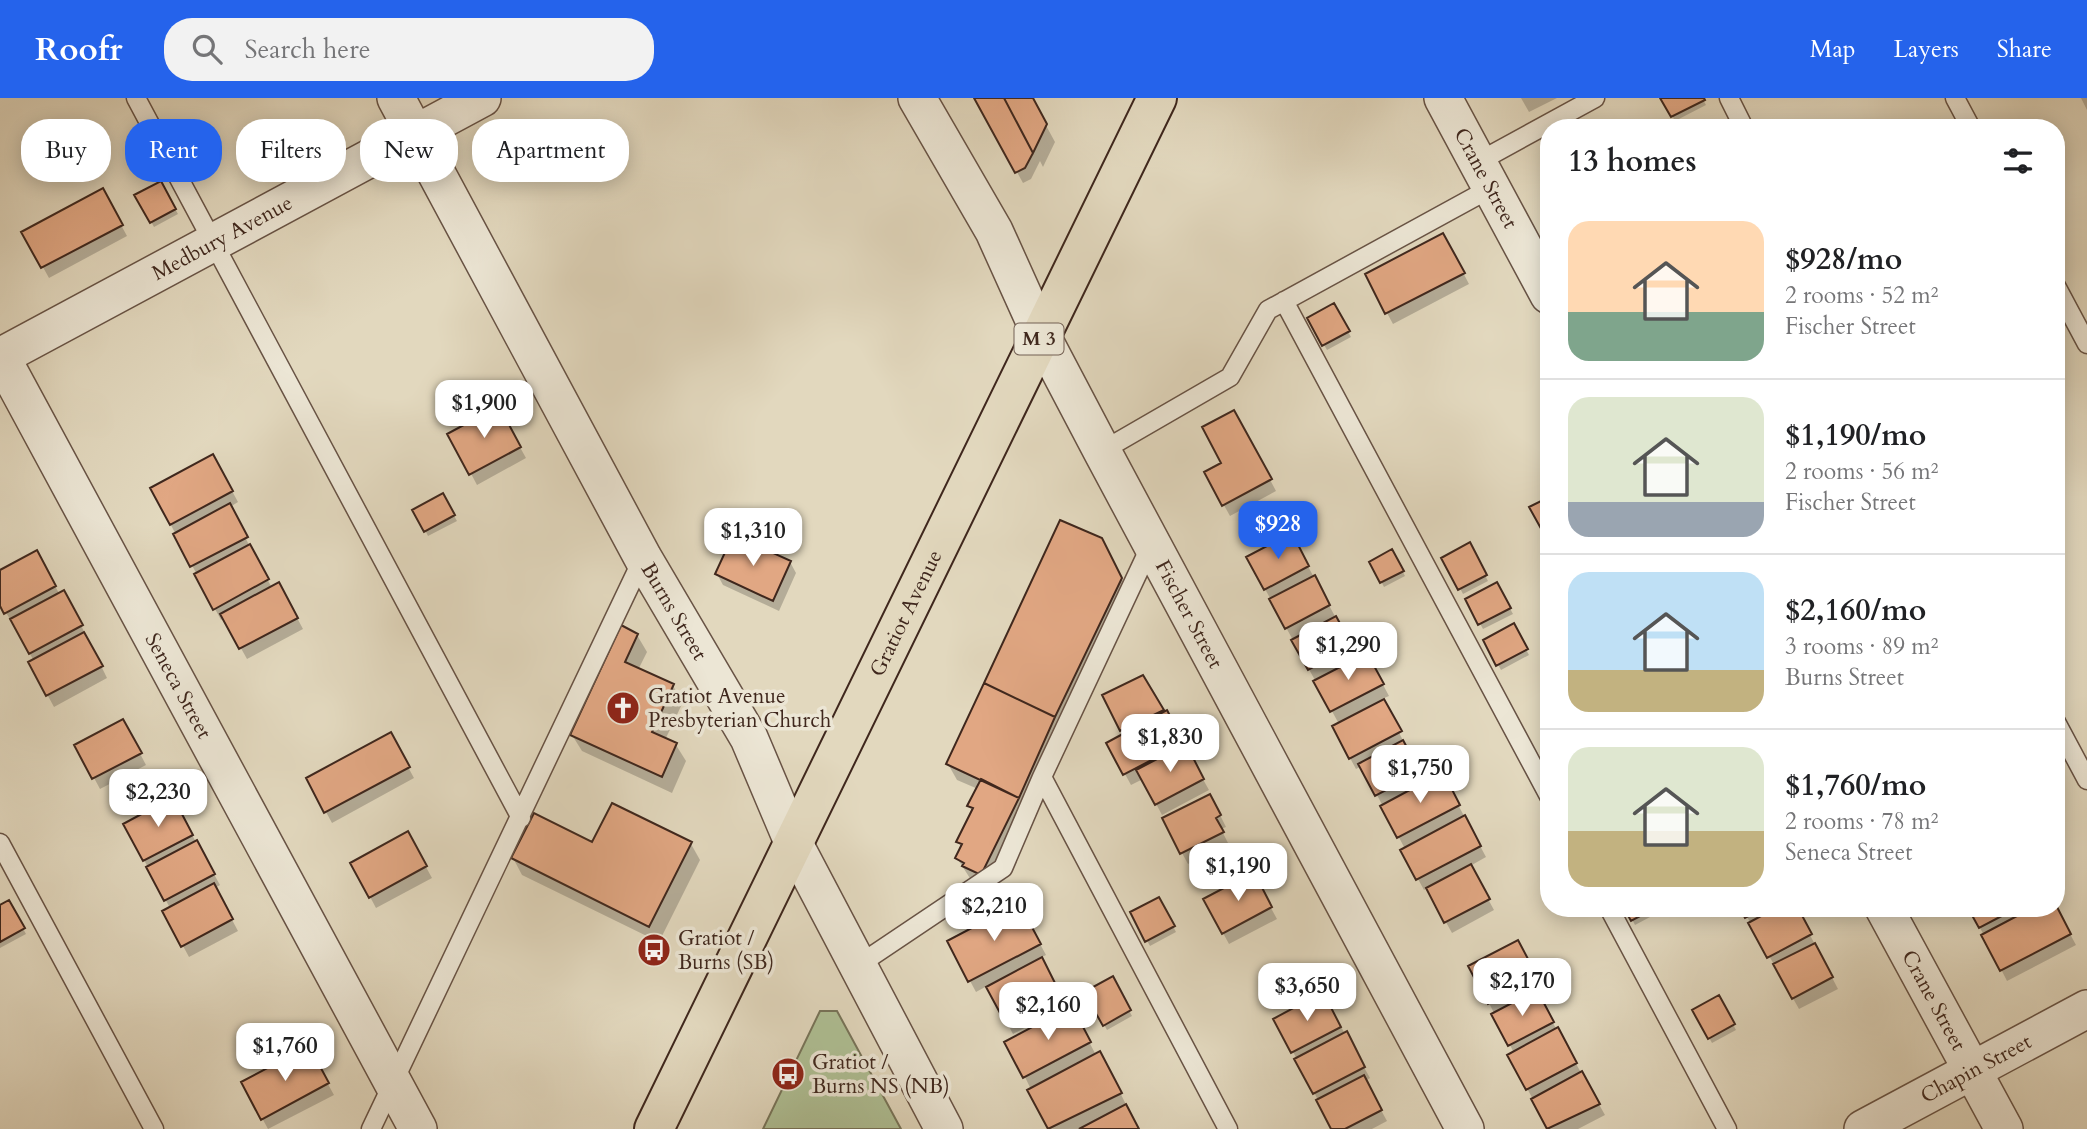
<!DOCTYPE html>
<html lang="en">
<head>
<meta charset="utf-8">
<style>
	body { margin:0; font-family:Cardo,serif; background:#f2f2f2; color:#202124; height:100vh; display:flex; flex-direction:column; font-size:26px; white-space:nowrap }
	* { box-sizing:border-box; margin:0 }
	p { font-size:23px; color:#757577 }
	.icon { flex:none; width:38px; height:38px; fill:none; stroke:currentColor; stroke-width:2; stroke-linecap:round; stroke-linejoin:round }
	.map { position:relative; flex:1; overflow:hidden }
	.side { position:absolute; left:1540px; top:21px; width:525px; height:798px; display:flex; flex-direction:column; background:#fff; border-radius:28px; box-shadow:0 4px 18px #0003 }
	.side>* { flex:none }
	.top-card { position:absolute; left:21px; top:21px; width:665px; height:63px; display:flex; gap:14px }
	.price { position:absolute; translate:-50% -60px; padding:0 16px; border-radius:14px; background:#fff; color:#222; font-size:23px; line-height:46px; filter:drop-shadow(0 2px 4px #0008) }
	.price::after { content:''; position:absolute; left:50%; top:42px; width:21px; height:16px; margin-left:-10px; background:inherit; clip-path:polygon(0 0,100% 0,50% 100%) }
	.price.selected { background:#2563eb; color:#fff }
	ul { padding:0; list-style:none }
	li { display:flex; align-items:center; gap:21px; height:175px; padding:0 28px }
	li+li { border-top:2px solid #e0e0e0 }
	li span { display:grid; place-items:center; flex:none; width:196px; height:140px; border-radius:21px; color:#555 }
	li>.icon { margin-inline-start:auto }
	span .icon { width:84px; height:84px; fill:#fffc; stroke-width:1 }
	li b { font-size:30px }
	h2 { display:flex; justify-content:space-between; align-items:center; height:84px; padding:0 28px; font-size:30px }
	.chip { padding:0 24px; border-radius:28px; background:#fff; box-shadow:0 4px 18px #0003; font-size:24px; line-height:63px }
	.chip.selected { background:#2563eb; color:#fff }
	header { display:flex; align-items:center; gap:42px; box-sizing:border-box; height:98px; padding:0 35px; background:#2563eb; color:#fff }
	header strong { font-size:33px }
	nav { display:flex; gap:38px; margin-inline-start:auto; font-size:24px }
	.search { width:490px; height:63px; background:#f2f2f2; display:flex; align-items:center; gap:18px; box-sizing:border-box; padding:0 24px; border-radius:28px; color:#757577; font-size:26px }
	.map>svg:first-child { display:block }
	.green { fill:#afc095; stroke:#777459; stroke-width:2 }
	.shadow { fill:#0003 }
	.building { fill:#e1a783; stroke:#3f271d; stroke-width:2 }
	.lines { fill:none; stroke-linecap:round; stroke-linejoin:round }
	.lane-casing { stroke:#685345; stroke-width:21 }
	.street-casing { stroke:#685345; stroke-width:40 }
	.primary-casing { stroke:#3f271d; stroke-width:42 }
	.lane { stroke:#ece6d5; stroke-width:18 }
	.street { stroke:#ece6d5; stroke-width:37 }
	.primary { stroke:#e2d8be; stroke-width:38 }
	.labels { text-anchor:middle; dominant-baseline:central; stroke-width:7; stroke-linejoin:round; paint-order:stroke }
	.shield { fill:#ece6d5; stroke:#736054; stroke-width:2 }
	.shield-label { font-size:19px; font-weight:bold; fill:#3f271d }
	.street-label { font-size:21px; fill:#3f271d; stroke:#ece6d5 }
	.poi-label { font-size:21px; fill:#3f271d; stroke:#ece6d5; text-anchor:start }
</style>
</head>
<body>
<header>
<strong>Roofr</strong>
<div class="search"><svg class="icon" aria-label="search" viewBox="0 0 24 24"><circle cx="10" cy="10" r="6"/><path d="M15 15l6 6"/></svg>Search here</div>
<nav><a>Map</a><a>Layers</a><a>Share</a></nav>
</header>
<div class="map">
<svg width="2087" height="1031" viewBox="0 0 2087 1031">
	<rect width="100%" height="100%" fill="#e2d8be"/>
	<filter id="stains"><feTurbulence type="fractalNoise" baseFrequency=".00286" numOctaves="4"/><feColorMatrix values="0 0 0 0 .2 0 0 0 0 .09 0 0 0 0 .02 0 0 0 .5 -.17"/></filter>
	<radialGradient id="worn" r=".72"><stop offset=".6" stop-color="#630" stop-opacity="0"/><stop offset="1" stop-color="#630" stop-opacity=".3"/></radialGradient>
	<path class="green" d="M820,913h17l64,118h-138z"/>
	<path class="shadow" d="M976,0h55l24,44 -12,25 -3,-6 -9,18 -8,4z
		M1521,0h36l-28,14z
		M1662,0h40l4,7 -31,16z
		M2081,0h6v12z
		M1603,25l3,5h-12z
		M160,85l18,31 -24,13 -17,-31z
		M102,92l25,46 -78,42 -25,-45z
		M1449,148l20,38 -76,40 -6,-11z
		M1333,207l18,32 -24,13 -18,-31z
		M498,310l28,50 -49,27 -27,-51z
		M1240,325l36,68 -46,25 -24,-43 17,-9z
		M213,358l25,46 -8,5 21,42 21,39 7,-4 24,45 -56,30 -23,-41 -3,2 -6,-11 -63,-120z
		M442,397l15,26 -29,15 -13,-26z
		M1469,447l19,36 -25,13 -19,-36z
		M1297,448l61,113 15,7 16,30 -7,3 43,85 23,2 38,71 -16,9 24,44 -42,23 -25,-45 -3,2 -6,-11 -13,-30 -43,-83 -6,3 -6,-11 -11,-34 -91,-166z
		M1392,453l13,25 -21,11 -13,-25z
		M36,454l24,43 10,8 37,75 -53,29 -24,-44 4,-2 -34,-59v-30z
		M1111,459l19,38 -140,296 -17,-8 -16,-25 5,-10 -4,-6 15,-30 -4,-6 9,-17 -21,-9 -9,-16z
		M790,464l6,11 -17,38 -56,-26 -6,-11z
		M1497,487l16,29 -30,15 -16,-29z
		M1513,528l16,29 -28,15 -16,-29z
		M637,537l10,17 -9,18 35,16 10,16 -18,38 11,5 10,16 -14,32 -90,-42 -10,-16z
		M1154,594l55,98 -47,25 -19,-36 -12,6 -23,-42 16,-8 -20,-39z
		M123,623l23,44 -46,24 -23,-43z
		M390,636l24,44 -82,45 -24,-44z
		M172,701l48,86 -5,3 23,43 -49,26 -25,-46 6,-3 -45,-83z
		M1216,709l10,20 -5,2 7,14 -40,21 -6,-11z
		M408,736l24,44 -56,30 -24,-45z
		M691,746l9,16 -41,82 -137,-67 -9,-17 80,-13z
		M1253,777l24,44 -48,25 -6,-11z
		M1159,801l17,33 -26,14 -18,-33z
		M8,804l18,32 -26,14v-41z
		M1626,810h41l-32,17z
		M1742,810h54l42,81 -39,20z
		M1970,810h86l20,37 -69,36z
		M1025,818l21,39 -6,3 26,48 -53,28 -26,-48 -11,6 -27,-50z
		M1517,845l26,46 -7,4 69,122 -27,14h-29l-40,-74 5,-2 -43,-86z
		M1112,881l20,37 -25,14 -20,-37z
		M1323,897l47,83 -5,3 22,40 -15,8h-39l-57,-110z
		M1719,900l17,32 -24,13 -18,-33z
		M1071,910l25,47 10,9 32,65h-88l-25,-52z
		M308,950l26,47 -66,34 -25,-46z"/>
	<path class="building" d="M974,0h30l29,55 -8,15 -10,5z
		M1004,0h29l14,26 -14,29z
		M1660,0h44l1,2 -34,17z
		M161,83l15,28 -26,14 -16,-28z
		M103,90l20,37 -82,43 -20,-36z
		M1443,135l22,40 -80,41 -20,-40z
		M1334,205l16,28 -28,15 -15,-28z
		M499,308l22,41 -52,28 -22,-41z
		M1234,312l38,69 -50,27 -18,-34 17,-9 -19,-36z
		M213,356l20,37 -63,34 -20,-37z
		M443,395l12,22 -31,17 -12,-22z
		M1549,399v46l-20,-36z
		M230,405l18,34 -58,30 -17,-33z
		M1060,422l42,18 20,40 -67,139 -71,-34z
		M1292,435l17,33 -45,24 -18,-33z
		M733,437l58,26 -18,40 -58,-27z
		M1470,444l17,33 -29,15 -17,-32z
		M250,446l19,35 -56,31 -19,-36z
		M1392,451l12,22 -24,12 -11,-21z
		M37,452l19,36 -52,28 -4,-8v-36z
		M1315,477l15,30 -45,24 -16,-30z
		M279,484l19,36 -59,31 -19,-35z
		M1497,484l14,26 -33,17 -13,-26z
		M64,492l19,35 -54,29 -19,-35z
		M1336,518l16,30 -44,24 -17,-30z
		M1514,525l14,26 -32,17 -13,-26z
		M621,527l17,9 -13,28 49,22 -22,48 25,11 -15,34 -92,-42z
		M84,534l19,34 -57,30 -18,-34z
		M1367,555l17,31 -54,28 -17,-31z
		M1143,577l21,35 -44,21 -18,-36z
		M984,585l71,34 -36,81 -73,-34z
		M1384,601l18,32 -53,28 -17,-33z
		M1167,612l17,33 -61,32 -17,-32z
		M123,621l19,34 -50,26 -18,-34z
		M391,634l19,35 -86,46 -18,-35z
		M1403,642l17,32 -45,24 -17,-32z
		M1186,646l18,35 -49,26 -19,-35z
		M1443,674l17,33 -63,33 -17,-32z
		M981,681l38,19 -38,77 -19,-9 2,-3 -9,-5 7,-14 -6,-2 17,-34 -6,-2z
		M1210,696l11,21 -5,3 8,14 -44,22 -18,-36z
		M173,699l20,38 -50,26 -20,-37z
		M612,705l80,39 -43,85 -138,-69 23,-45 58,29z
		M1465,717l16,31 -65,34 -16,-30z
		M408,733l19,35 -58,32 -19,-35z
		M197,742l18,34 -51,27 -18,-34z
		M1471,766l19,35 -46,24 -18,-35z
		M1254,774l18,35 -50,27 -19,-35z
		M214,785l19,36 -52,28 -19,-36z
		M1159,799l16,29 -30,16 -15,-30z
		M9,802l16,28 -25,14v-37z
		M1019,805l22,41 -73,38 -21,-41z
		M2056,807l15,29 -71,37 -19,-36 51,-27h24z
		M1624,810h31l-24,13z
		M1740,810h24l-19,10z
		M1776,810h22l14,26 -45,24 -19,-35z
		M1968,810h49l-38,20z
		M1518,842l20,38 -50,26 -20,-38z
		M1815,845l18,34 -41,22 -19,-35z
		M1042,859l19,38 -55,29 -20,-37z
		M1113,878l18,34 -28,16 -19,-34z
		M1537,892l17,32 -46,24 -17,-32z
		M1323,894l18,35 -50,26 -18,-34z
		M1719,897l16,29 -27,15 -16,-29z
		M1072,908l19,36 -68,36 -19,-36z
		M1558,929l19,36 -51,27 -19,-35z
		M1347,933l18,36 -52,27 -19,-35z
		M309,948l20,37 -68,37 -20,-38z
		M1100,953l22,42 -74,36 -21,-39z
		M1582,973l18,33 -53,25 -16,-30z
		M1364,977l18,35 -37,19h-14l-15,-29z
		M1126,1006l13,25h-60z"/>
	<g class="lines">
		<defs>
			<path id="lane" d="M136,0l385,720
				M1729,0l15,30
				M1955,0l16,30
				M1478,64l117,-64
				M2056,188l31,58
				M1284,203l265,495
				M1102,353l128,-74 38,-67 223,-122
				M2056,624l31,58
				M1042,679l186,352
				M0,745l154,286
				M1609,810l118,221
				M857,868l146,-98 39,-91 109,-232
				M371,1031l272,-571"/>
			<g id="street">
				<path id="s1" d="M396,0l247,460 106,180 44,104 151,287"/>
				<path id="s2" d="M917,0l77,133 47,104 61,116 363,678"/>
				<path id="s3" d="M1443,0l106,197"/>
				<path id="s4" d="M0,257l418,774"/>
				<path id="s5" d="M0,259l482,-259"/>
				<path id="s6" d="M1884,810l120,221"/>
				<path id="s7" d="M1863,1031l224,-120"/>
			</g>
			<g id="primary">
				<path id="s8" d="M654,1031l503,-1031"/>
			</g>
		</defs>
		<use href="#lane" class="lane-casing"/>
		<use href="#street" class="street-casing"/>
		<use href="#primary" class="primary-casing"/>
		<use href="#lane" class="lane"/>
		<use href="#street" class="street"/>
		<use href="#primary" class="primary"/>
	</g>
	<defs>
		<symbol id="church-disc" viewBox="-11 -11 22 22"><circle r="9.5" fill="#8f2418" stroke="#ece6d5"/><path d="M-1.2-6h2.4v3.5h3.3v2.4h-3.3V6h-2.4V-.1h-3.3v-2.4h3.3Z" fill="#fff"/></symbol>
		<symbol id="bus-disc" viewBox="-11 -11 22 22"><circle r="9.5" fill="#8f2418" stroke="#ece6d5"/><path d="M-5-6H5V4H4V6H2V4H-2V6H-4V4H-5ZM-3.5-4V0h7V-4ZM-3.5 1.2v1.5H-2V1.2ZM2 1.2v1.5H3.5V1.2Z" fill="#fff"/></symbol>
	</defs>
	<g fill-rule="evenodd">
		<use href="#church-disc" x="604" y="591" width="38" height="38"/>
		<use href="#bus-disc" x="635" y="833" width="38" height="38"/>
		<use href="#bus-disc" x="769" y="957" width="38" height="38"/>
	</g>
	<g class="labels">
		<rect class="shield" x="1014.5" y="225.5" width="49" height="31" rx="5"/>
		<g class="shield-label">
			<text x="1039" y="241">M 3</text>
		</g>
		<g class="street-label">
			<text stroke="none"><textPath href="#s3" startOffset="91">Crane Street</textPath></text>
			<text stroke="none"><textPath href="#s5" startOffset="252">Medbury Avenue</textPath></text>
			<text stroke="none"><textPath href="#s1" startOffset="584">Burns Street</textPath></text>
			<text stroke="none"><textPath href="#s8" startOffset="574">Gratiot Avenue</textPath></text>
			<text stroke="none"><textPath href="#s2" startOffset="584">Fischer Street</textPath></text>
			<text stroke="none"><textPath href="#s4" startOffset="376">Seneca Street</textPath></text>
			<text stroke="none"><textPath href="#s6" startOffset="105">Crane Street</textPath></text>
			<text stroke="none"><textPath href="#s7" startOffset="128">Chapin Street</textPath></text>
		</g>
		<g class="poi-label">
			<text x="648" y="598">Gratiot Avenue<tspan x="648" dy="24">Presbyterian Church</tspan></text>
			<text x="678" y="840">Gratiot /<tspan x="678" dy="24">Burns (SB)</tspan></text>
			<text x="812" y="964">Gratiot /<tspan x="812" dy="24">Burns NS (NB)</tspan></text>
		</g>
	</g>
	<rect width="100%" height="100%" filter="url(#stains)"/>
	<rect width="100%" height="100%" fill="url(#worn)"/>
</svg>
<b class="price" style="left:484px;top:342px">$1,900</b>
<b class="price selected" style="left:1278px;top:463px">$928</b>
<b class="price" style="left:753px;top:470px">$1,310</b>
<b class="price" style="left:1348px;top:584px">$1,290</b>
<b class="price" style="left:1170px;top:676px">$1,830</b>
<b class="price" style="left:1420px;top:707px">$1,750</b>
<b class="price" style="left:158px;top:731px">$2,230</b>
<b class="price" style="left:1238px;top:805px">$1,190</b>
<b class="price" style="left:994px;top:845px">$2,210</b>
<b class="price" style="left:1522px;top:920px">$2,170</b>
<b class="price" style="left:1307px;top:925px">$3,650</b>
<b class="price" style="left:1048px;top:944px">$2,160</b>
<b class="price" style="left:285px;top:985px">$1,760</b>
<div class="top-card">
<a class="chip">Buy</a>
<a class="chip selected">Rent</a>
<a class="chip">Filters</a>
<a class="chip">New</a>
<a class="chip">Apartment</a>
</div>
<section class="side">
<h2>13 homes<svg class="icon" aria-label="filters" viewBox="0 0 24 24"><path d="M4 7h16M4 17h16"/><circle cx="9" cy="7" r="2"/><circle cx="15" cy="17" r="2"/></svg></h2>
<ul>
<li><span style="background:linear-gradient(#ffd9b3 65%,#7fa58c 0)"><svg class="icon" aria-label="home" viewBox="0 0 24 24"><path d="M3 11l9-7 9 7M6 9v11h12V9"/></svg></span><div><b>$928/mo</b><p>2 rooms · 52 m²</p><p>Fischer Street</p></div></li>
<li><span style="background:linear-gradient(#dfe7d0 75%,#9aa5b1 0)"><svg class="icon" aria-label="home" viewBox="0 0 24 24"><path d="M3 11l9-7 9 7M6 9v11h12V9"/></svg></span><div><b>$1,190/mo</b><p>2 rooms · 56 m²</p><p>Fischer Street</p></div></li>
<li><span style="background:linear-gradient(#bfe0f5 70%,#c2b280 0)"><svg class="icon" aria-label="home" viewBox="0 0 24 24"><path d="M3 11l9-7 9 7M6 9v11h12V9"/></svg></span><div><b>$2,160/mo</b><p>3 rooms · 89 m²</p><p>Burns Street</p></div></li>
<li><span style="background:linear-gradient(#dfe7d0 60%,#c2b280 0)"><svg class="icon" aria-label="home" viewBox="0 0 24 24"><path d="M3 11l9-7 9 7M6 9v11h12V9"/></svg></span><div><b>$1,760/mo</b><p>2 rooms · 78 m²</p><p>Seneca Street</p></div></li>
</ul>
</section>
</div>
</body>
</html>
